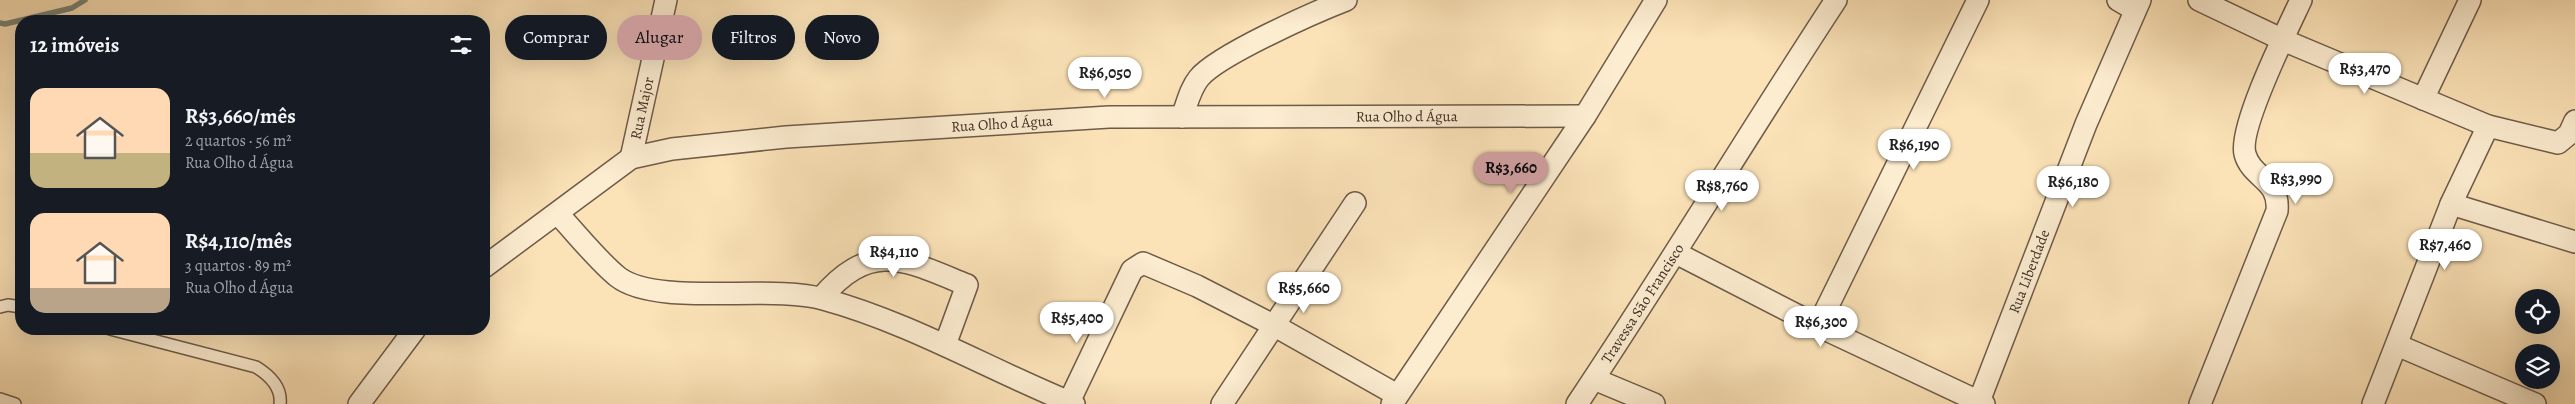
<!DOCTYPE html>
<html lang="pt">
<head>
<meta charset="utf-8">
<style>
	body { margin:0; font-family:Alegreya,serif; background:#20242c; color:#f1f3f6; height:100vh; display:flex; flex-direction:column; font-size:19px; white-space:nowrap }
	* { box-sizing:border-box; margin:0 }
	p { font-size:16px; color:#9ea1a6 }
	.icon { flex:none; width:28px; height:28px; fill:none; stroke:currentColor; stroke-width:2; stroke-linecap:round; stroke-linejoin:round }
	.map { position:relative; flex:1; overflow:hidden }
	.side { position:absolute; left:15px; top:15px; width:475px; height:320px; display:flex; flex-direction:column; background:#171b24; border-radius:20px; box-shadow:0 5px 20px #0002 }
	.side>* { flex:none }
	.top-card { position:absolute; left:505px; top:15px; width:475px; height:45px; display:flex; gap:10px }
	.buttons { position:absolute; left:2515px; top:289px; display:grid; gap:10px }
	.buttons a { display:grid; place-items:center; width:45px; height:45px; border-radius:50%; background:#171b24; box-shadow:0 5px 20px #0002; font-size:25px }
	.price { position:absolute; translate:-50% -42px; padding:0 11px; border-radius:18px; background:#fff; color:#222; font-size:16px; line-height:32px; filter:drop-shadow(0 1px 2px #0008) }
	.price::after { content:''; position:absolute; left:50%; top:30px; width:15px; height:11px; margin-left:-8px; background:inherit; clip-path:polygon(0 0,100% 0,50% 100%) }
	.price.on { background:#c59692; color:#111 }
	ul { padding:0; list-style:none }
	li { display:flex; align-items:center; gap:15px; height:125px; padding:0 15px }
	li span { display:grid; place-items:center; flex:none; width:140px; height:100px; border-radius:15px; color:#555 }
	li>.icon { margin-inline-start:auto }
	span .icon { width:60px; height:60px; fill:#fffc; stroke-width:1 }
	li b { font-size:21px }
	h2 { display:flex; justify-content:space-between; align-items:center; height:60px; padding:0 15px; font-size:21px }
	.pill { padding:0 18px; border-radius:22px; background:#171b24; box-shadow:0 5px 20px #0002; font-size:18px; line-height:45px }
	.pill.on { background:#c59692; color:#111 }
	.map>svg:first-child { display:block }
	.lines { fill:none; stroke-linecap:round; stroke-linejoin:round }
	.stream { stroke:#798479; stroke-width:5.5 }
	.service-casing { stroke:#6e5b49; stroke-width:14 }
	.minor-casing { stroke:#6e5b49; stroke-width:24 }
	.service { stroke:#fcecd0; stroke-width:11 }
	.minor { stroke:#fcecd0; stroke-width:21 }
	.labels { text-anchor:middle; dominant-baseline:central; stroke-width:4; stroke-linejoin:round; paint-order:stroke }
	.street-label { font-size:15px; fill:#3f2e24; stroke:#fcecd0 }
</style>
</head>
<body>
<div class="map">
<svg width="2575" height="404" viewBox="0 0 2575 404">
	<rect width="100%" height="100%" fill="#fbe2b7"/>
	<filter id="stains"><feTurbulence type="fractalNoise" baseFrequency=".004" numOctaves="4"/><feColorMatrix values="0 0 0 0 .2 0 0 0 0 .09 0 0 0 0 .02 0 0 0 .5 -.17"/></filter>
	<radialGradient id="worn" r=".72"><stop offset=".6" stop-color="#630" stop-opacity="0"/><stop offset="1" stop-color="#630" stop-opacity=".3"/></radialGradient>
	<g class="lines">
		<path class="stream" d="M0,23l5,1 67,-16 13,-8"/>
		<defs>
			<path id="service" d="M0,307l8,-2 13,2
				M110,329l146,38c13,8 26,20 24,37
				M0,399l15,5"/>
			<g id="minor">
				<path d="M2118,0l17,10"/>
				<path d="M2199,0l84,40 205,86 70,17 11,-9 6,-13"/>
				<path d="M2423,99l47,-99"/>
				<path d="M1182,117c5,-13 8,-28 17,-39 19,-23 116,-66 147,-78"/>
				<path id="s1" d="M631,158l35,-158"/>
				<path d="M2451,204l124,38"/>
				<path d="M558,214c18,19 40,47 60,63 39,30 153,7 205,22 88,24 167,71 251,105"/>
				<path d="M1676,253l142,73 166,78"/>
				<path id="s2" d="M484,267l147,-109 41,-9 114,-12 323,-20 476,-1"/>
				<path d="M821,298c51,-59 84,-38 146,-13l-22,60"/>
				<path d="M1818,326l160,-326"/>
				<path d="M2397,345l138,59"/>
				<path d="M1594,379l60,25"/>
				<path d="M1069,402l63,-132 11,-7 54,23 78,40 122,69"/>
				<path d="M359,404l56,-75"/>
				<path d="M1222,404l133,-201"/>
				<path d="M1392,404l193,-288 71,-116"/>
				<path id="s3" d="M1577,404c89,-133 171,-270 259,-404"/>
				<path id="s4" d="M1978,404l108,-280 54,-124"/>
				<path d="M2200,404l77,-193c3,-32 -25,-32 -32,-57 -7,-26 43,-126 56,-154"/>
				<path d="M2373,404l78,-200 37,-78"/>
			</g>
		</defs>
		<use href="#service" class="service-casing"/>
		<use href="#minor" class="minor-casing"/>
		<use href="#service" class="service"/>
		<use href="#minor" class="minor"/>
	</g>
	<g class="labels">
		<g class="street-label">
			<text stroke="none"><textPath href="#s1" startOffset="51">Rua Major</textPath></text>
			<text stroke="none"><textPath href="#s2" startOffset="961">Rua Olho d Água</textPath></text>
			<text stroke="none"><textPath href="#s2" startOffset="556">Rua Olho d Água</textPath></text>
			<text stroke="none"><textPath href="#s4" startOffset="142">Rua Liberdade</textPath></text>
			<text stroke="none"><textPath href="#s3" startOffset="120">Travessa São Francisco</textPath></text>
		</g>
	</g>
	<rect width="100%" height="100%" filter="url(#stains)"/>
	<rect width="100%" height="100%" fill="url(#worn)"/>
</svg>
<div class="buttons">
<a><svg class="icon" aria-label="locate" viewBox="0 0 24 24"><circle cx="12" cy="12" r="6"/><path d="M12 2v4M12 18v4M2 12h4M18 12h4"/></svg></a>
<a><svg class="icon" aria-label="layers" viewBox="0 0 24 24"><path d="M12 4l9 5-9 5-9-5zM3 14l9 5 9-5"/></svg></a>
</div>
<b class="price" style="left:2365px;top:95px">R$3,470</b>
<b class="price" style="left:1105px;top:99px">R$6,050</b>
<b class="price" style="left:1914px;top:171px">R$6,190</b>
<b class="price on" style="left:1511px;top:194px">R$3,660</b>
<b class="price" style="left:2296px;top:205px">R$3,990</b>
<b class="price" style="left:2073px;top:208px">R$6,180</b>
<b class="price" style="left:1722px;top:212px">R$8,760</b>
<b class="price" style="left:2445px;top:271px">R$7,460</b>
<b class="price" style="left:894px;top:278px">R$4,110</b>
<b class="price" style="left:1304px;top:314px">R$5,660</b>
<b class="price" style="left:1077px;top:344px">R$5,400</b>
<b class="price" style="left:1821px;top:348px">R$6,300</b>
<div class="top-card">
<a class="pill">Comprar</a>
<a class="pill on">Alugar</a>
<a class="pill">Filtros</a>
<a class="pill">Novo</a>
</div>
<section class="side">
<h2>12 imóveis<svg class="icon" aria-label="filters" viewBox="0 0 24 24"><path d="M4 7h16M4 17h16"/><circle cx="9" cy="7" r="2"/><circle cx="15" cy="17" r="2"/></svg></h2>
<ul>
<li><span style="background:linear-gradient(#ffd9b3 65%,#c2b280 0)"><svg class="icon" aria-label="home" viewBox="0 0 24 24"><path d="M3 11l9-7 9 7M6 9v11h12V9"/></svg></span><div><b>R$3,660/mês</b><p>2 quartos · 56 m²</p><p>Rua Olho d Água</p></div></li>
<li><span style="background:linear-gradient(#ffd9b3 75%,#b9a48a 0)"><svg class="icon" aria-label="home" viewBox="0 0 24 24"><path d="M3 11l9-7 9 7M6 9v11h12V9"/></svg></span><div><b>R$4,110/mês</b><p>3 quartos · 89 m²</p><p>Rua Olho d Água</p></div></li>
</ul>
</section>
</div>
</body>
</html>
